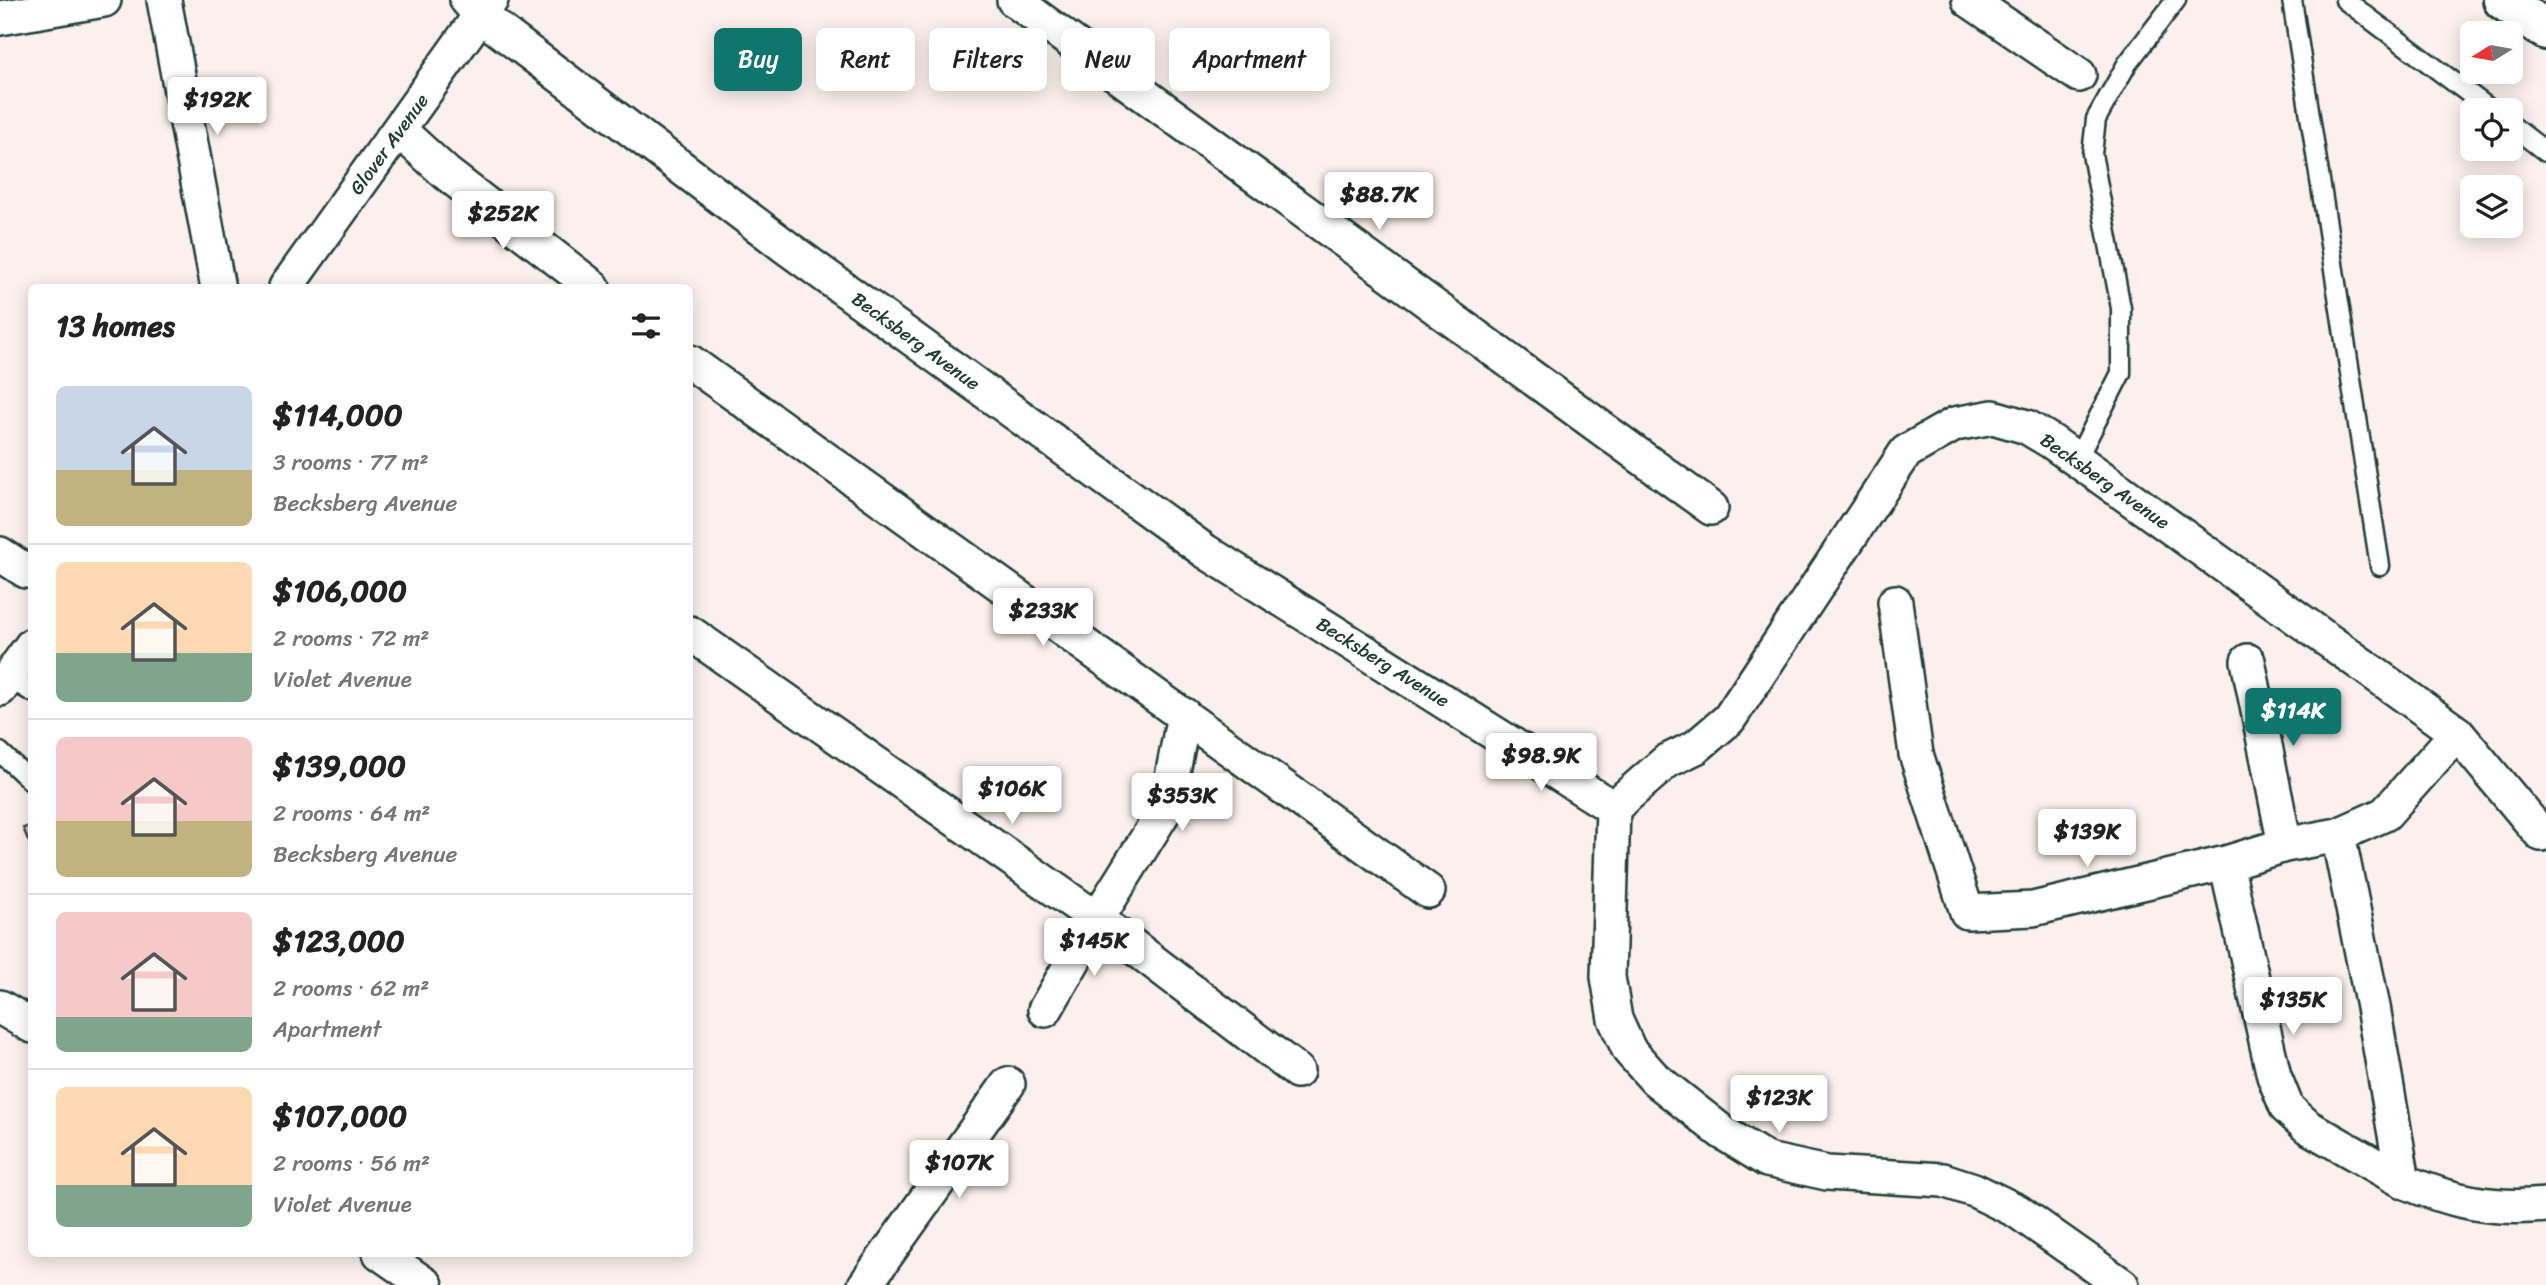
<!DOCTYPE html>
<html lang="en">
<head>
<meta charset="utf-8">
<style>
	body { margin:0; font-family:Sriracha,sans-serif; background:#f2f2f2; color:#222; height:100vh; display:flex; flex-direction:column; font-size:26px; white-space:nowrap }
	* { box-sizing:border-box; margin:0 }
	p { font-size:23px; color:#767676 }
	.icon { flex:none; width:38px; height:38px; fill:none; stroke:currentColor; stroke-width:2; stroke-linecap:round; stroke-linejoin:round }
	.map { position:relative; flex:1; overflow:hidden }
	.panel { position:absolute; left:28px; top:284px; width:665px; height:973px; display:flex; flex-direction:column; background:#fff; border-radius:10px; box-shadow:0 4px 18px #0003 }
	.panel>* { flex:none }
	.guide { position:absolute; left:714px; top:28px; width:665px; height:63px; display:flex; gap:14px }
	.needle { width:46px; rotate:259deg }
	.tools { position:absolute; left:2460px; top:21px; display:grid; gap:14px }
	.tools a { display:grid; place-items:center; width:63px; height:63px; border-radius:10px; background:#fff; box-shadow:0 4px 18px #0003; font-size:35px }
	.price { position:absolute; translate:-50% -60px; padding:0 16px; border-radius:7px; background:#fff; color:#222; font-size:23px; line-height:46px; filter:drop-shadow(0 2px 4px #0008) }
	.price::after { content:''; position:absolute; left:50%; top:42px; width:21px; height:16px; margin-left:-10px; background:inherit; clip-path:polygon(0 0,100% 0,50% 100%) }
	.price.active { background:#0f766e; color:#fff }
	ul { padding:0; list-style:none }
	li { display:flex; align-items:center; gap:21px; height:175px; padding:0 28px }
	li+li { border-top:2px solid #e0e0e0 }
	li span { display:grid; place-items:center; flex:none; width:196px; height:140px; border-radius:10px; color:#555 }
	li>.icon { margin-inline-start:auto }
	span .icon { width:84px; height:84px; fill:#fffc; stroke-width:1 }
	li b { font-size:30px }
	h2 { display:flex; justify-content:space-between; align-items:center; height:84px; padding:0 28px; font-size:30px }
	.chip { padding:0 24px; border-radius:10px; background:#fff; box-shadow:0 4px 18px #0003; font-size:24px; line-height:63px }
	.chip.active { background:#0f766e; color:#fff }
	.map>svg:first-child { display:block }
	.building { fill:#edb2ac; stroke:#1f3d34; stroke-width:2 }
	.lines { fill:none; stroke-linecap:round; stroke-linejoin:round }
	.service-casing { stroke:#1f3d34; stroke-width:23 }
	.minor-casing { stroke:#1f3d34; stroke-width:38 }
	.secondary-casing { stroke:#1f3d34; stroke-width:44 }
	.service { stroke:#fff; stroke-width:18 }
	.minor { stroke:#fff; stroke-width:33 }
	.secondary { stroke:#fff; stroke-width:38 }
	.labels { text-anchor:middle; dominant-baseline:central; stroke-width:5; stroke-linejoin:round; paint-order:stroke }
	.street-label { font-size:19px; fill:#1f3d34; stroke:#fff }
</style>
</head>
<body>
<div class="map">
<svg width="2546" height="1285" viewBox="0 0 2546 1285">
	<rect width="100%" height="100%" fill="#fbf0ee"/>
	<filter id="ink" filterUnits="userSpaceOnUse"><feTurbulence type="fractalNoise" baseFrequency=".0143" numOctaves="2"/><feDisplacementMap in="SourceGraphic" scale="14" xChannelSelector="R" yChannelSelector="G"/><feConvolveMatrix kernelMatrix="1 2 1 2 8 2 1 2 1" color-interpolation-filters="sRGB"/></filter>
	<g filter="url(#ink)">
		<path class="building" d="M32,825v25l-9,-22z"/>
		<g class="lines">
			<defs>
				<path id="service" d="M2292,0l88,566
					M2345,0l146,110
					M2511,125l35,27
					M2076,461l45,-88v-65l-29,-154 4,-35 31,-55 49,-64
					M8,678l24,14
					M0,752l32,30"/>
				<path id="minor" d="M164,0l53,283
					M467,0l14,16 305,231 419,304 408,257 54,-47 29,-14 33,-28 177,-267 49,-28 38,-7 34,10 25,15 405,291 84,101
					M1014,0l697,508
					M1969,0l110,75
					M0,18l104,-18
					M399,130l47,43 147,114
					M286,287l205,-287
					M690,362l738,529
					M0,554l26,17
					M1895,602l21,152 51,158 66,-3 193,-46 59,-18 53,-10 47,-21 72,-81
					M690,633l407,286 200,152
					M2248,661l37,184
					M0,689l32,-44
					M1613,808l-5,169 7,42 14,31 26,29 67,53 45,28 60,13 116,7 31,10 43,21 105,74
					M2338,835l35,172 30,174c50,21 89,29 143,24
					M2226,863l48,213 13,32 21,19 95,54
					M0,1007l32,19
					M1045,1010l52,-91 69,-111 18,-93
					M380,1253l46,32
					M865,1285l143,-201"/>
				<path id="secondary" d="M2503,0l43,30"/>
			</defs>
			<use href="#service" class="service-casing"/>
			<use href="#minor" class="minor-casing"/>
			<use href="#secondary" class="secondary-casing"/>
			<use href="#service" class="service"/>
			<use href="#minor" class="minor"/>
			<use href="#secondary" class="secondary"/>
		</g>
	</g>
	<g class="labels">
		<g class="street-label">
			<text transform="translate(389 144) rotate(-54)">Glover Avenue</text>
			<text transform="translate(916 341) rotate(36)">Becksberg Avenue</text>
			<text transform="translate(2105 481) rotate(35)">Becksberg Avenue</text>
			<text transform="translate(1383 662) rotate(32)">Becksberg Avenue</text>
		</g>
	</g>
</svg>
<div class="tools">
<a><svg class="needle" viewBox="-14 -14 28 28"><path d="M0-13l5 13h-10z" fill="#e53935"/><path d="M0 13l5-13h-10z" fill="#767676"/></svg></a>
<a><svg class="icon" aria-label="locate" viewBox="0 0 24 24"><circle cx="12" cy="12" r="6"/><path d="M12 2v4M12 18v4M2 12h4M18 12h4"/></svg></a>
<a><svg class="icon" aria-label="layers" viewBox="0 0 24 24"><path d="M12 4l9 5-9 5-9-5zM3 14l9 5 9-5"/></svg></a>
</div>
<b class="price" style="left:217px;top:137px">$192K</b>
<b class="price" style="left:1379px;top:232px">$88.7K</b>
<b class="price" style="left:503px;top:251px">$252K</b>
<b class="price" style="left:1043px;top:648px">$233K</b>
<b class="price active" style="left:2293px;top:748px">$114K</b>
<b class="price" style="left:1541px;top:793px">$98.9K</b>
<b class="price" style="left:1012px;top:826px">$106K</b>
<b class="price" style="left:1182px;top:833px">$353K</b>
<b class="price" style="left:2087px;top:869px">$139K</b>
<b class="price" style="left:1094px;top:978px">$145K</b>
<b class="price" style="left:2293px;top:1037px">$135K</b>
<b class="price" style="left:1779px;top:1135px">$123K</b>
<b class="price" style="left:959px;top:1200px">$107K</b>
<div class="guide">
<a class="chip active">Buy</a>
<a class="chip">Rent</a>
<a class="chip">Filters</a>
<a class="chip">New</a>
<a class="chip">Apartment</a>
</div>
<section class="panel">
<h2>13 homes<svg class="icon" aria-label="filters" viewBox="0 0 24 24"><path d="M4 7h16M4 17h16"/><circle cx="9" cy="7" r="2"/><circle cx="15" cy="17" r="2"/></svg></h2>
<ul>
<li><span style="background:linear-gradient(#c9d6e8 60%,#c2b280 0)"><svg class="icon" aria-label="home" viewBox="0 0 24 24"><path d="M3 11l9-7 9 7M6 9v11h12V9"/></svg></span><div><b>$114,000</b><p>3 rooms · 77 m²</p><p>Becksberg Avenue</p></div></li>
<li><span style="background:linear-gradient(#ffd9b3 65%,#7fa58c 0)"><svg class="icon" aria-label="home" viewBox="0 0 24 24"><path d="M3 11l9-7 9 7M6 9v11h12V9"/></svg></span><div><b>$106,000</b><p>2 rooms · 72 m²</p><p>Violet Avenue</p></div></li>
<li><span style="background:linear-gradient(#f6c9c9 60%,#c2b280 0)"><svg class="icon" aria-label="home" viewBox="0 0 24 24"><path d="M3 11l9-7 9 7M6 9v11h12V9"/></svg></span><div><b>$139,000</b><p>2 rooms · 64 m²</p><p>Becksberg Avenue</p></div></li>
<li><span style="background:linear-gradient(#f6c9c9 75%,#7fa58c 0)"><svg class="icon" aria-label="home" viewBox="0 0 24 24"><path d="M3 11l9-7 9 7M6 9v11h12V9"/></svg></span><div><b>$123,000</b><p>2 rooms · 62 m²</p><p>Apartment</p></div></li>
<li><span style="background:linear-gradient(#ffd9b3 70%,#7fa58c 0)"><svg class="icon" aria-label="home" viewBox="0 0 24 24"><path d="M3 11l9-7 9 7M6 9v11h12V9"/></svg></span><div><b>$107,000</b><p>2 rooms · 56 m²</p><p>Violet Avenue</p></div></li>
</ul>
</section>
</div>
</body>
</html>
